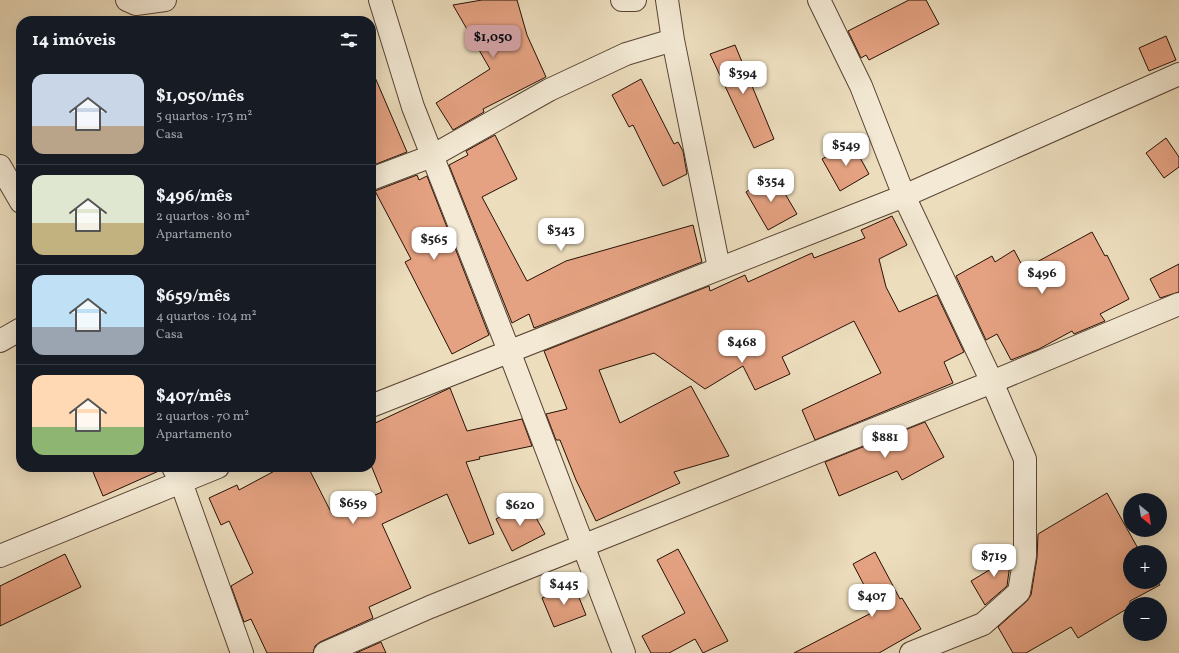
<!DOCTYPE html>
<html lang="pt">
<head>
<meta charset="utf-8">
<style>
	body { margin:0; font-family:Vollkorn,serif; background:#20242c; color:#f1f3f6; height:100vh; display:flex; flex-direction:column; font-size:15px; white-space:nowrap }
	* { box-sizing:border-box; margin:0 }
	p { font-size:13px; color:#9ea1a6 }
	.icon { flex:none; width:22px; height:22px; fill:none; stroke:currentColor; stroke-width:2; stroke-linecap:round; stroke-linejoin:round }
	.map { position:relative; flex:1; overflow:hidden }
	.drawer { position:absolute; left:16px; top:16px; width:360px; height:456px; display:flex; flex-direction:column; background:#171b24; border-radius:16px; box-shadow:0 4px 16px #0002 }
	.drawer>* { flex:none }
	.needle { width:26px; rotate:150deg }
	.buttons { position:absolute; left:1123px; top:493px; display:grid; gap:8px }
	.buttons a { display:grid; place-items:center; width:44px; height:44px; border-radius:50%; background:#171b24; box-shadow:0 4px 16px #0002; font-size:20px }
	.price { position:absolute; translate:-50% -34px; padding:0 9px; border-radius:8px; background:#fff; color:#222; font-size:13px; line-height:26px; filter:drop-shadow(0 1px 2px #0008) }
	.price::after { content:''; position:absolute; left:50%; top:24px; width:12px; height:9px; margin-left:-6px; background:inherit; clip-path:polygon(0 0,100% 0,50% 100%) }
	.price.on { background:#c59692; color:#111 }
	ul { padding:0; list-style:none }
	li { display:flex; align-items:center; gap:12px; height:100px; padding:0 16px }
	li+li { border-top:1px solid #363941 }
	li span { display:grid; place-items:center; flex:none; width:112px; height:80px; border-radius:12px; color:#555 }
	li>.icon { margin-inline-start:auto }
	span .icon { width:48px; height:48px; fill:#fffc; stroke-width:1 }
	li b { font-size:17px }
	h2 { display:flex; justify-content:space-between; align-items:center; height:48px; padding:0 16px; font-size:17px }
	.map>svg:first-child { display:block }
	.building { fill:#e5a282; stroke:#271005 }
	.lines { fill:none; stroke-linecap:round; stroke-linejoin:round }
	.minor-casing { stroke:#584333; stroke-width:24 }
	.minor { stroke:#f3e9d4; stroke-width:22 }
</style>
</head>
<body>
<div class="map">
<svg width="1179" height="653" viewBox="0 0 1179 653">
	<rect width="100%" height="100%" fill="#ecddbd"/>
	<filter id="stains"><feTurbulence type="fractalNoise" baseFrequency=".005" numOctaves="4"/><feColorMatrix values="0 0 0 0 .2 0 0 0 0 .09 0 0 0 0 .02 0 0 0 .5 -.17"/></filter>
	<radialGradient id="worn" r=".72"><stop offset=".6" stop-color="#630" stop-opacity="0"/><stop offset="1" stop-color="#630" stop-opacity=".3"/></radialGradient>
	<path class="building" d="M482,0h35l10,35 19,42 -63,32 1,3 -31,18 -17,-27 54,-34 -37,-64z
		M909,0h17l13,24 -70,36 -3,-5 -5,3 -13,-27z
		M1166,36l10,24 -27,11 -10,-23z
		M735,45l39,94 -20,9 -44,-94z
		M371,68l36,84 -36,14z
		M641,79l33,65 4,-2 5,9 4,23 -24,12 -30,-61 -4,2 -17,-32z
		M495,135l22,44 -35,18 45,84 39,-20 127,-36 9,37 -168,66 -5,-14 -17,9 -63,-158 19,-10 -2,-4z
		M1166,138l13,19v10l-15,11 -18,-25z
		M852,143l17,31 -29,17 -18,-32z
		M417,175l2,5 8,-4 62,159 -37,19 -47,-92 6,-3 -36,-68z
		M774,175l23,39 -29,16 -22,-38z
		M892,216l15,29 -28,14 7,28 13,25 38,-17 27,57 -20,10 9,21 -138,57 -13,-30 79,-37 -27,-52 -72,36 8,17 -35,16 -12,-24 -38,23 -51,-36 -55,17 21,53 71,-37 38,70 -55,16 6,11 -84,38 -20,-41 -16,-40h-4l-10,-26 21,-5 -23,-58 165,-65 1,5 35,-16 3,7 64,-29 2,5 51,-20 -4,-8z
		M1092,232l13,24 2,-1 22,44 -29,15 5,7 -31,13 -2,-3 -33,18 -28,11 -14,-26 -11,6 -30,-64 36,-20 3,6 19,-12 10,19z
		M1179,264v28l-19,6 -10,-19z
		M450,388l17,43 55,-12 10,27 -53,11 1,2 -14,3 28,72 -25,10 -22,-50 -65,30 29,64 -42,19 4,11 -53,24 -5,4 -2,7h-46l-16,-34 -7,3 -13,-36 22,-13 -24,-52 -8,4 -12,-27 28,-13 2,5 43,-23h26l24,47 50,-22 -11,-27v-40z
		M925,422l19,35 -42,23 -5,-9 -58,25 -14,-34z
		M91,467h70v3l-58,26z
		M1107,493l33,59h-10v30h28l2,3 -30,16v6l-52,31 -7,-11 -45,26h-13l-15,-26 29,-26 4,-6 6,-37 1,-24z
		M528,503l17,31 -33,17 -16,-32z
		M678,549l50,92 -25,12 -8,-14 -26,14h-18l-9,-17 43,-23 -28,-53z
		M1012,549l-5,37 -22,19 -14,-24 20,-12 -4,-5z
		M875,552l25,47 2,-1 19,31 -42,24h-85l83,-43 -24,-46z
		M65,554l16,33 -81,39v-40z
		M574,585l12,30 -32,12 -12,-29z
		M381,642l5,11h-30z"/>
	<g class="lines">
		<defs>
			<path id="minor" d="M127,0l9,4 29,-4
				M380,0l33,107 96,244 115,302
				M622,0h13
				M667,0l6,40 46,228
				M819,0l42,86 43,110 88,186 33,77v97l-6,36 -36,32 -72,29
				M0,166l21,36
				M371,179l61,-23 117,-66 77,-36 47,-14
				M0,341l21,-12
				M371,406l533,-210 275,-122
				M173,467l8,15 61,171
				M0,556l218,-89
				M325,653l105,-46 562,-225 187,-78"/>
		</defs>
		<use href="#minor" class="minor-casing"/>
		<use href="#minor" class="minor"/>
	</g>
	<rect width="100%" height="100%" filter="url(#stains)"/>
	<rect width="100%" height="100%" fill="url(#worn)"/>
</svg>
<div class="buttons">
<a><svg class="needle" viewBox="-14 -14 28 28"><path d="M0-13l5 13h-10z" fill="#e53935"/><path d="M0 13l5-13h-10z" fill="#9ea1a6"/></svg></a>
<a>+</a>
<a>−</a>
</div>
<b class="price on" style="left:493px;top:59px">$1,050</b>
<b class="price" style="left:743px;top:95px">$394</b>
<b class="price" style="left:846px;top:167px">$549</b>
<b class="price" style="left:771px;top:203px">$354</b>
<b class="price" style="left:561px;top:252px">$343</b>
<b class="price" style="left:434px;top:261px">$565</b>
<b class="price" style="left:1042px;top:295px">$496</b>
<b class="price" style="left:742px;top:364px">$468</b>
<b class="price" style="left:885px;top:459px">$881</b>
<b class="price" style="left:353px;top:525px">$659</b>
<b class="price" style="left:520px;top:527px">$620</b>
<b class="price" style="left:994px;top:578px">$719</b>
<b class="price" style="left:564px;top:606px">$445</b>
<b class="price" style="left:872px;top:618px">$407</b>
<section class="drawer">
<h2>14 imóveis<svg class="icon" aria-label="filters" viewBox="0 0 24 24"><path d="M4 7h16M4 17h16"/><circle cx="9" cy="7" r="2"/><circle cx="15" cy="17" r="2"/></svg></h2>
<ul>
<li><span style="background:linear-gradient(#c9d6e8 65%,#b9a48a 0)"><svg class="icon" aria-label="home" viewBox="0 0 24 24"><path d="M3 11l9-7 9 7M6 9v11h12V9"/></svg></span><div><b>$1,050/mês</b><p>5 quartos · 173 m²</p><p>Casa</p></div></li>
<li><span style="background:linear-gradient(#dfe7d0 60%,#c2b280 0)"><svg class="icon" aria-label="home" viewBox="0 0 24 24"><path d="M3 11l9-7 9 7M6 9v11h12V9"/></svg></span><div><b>$496/mês</b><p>2 quartos · 80 m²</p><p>Apartamento</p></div></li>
<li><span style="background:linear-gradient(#bfe0f5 65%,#9aa5b1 0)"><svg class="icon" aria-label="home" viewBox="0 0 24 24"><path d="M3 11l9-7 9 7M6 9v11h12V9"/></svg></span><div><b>$659/mês</b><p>4 quartos · 104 m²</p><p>Casa</p></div></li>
<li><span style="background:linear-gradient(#ffd9b3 65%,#8fb573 0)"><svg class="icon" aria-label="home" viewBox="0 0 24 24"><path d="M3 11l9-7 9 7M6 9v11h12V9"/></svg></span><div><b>$407/mês</b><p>2 quartos · 70 m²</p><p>Apartamento</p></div></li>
</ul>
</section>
</div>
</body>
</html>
